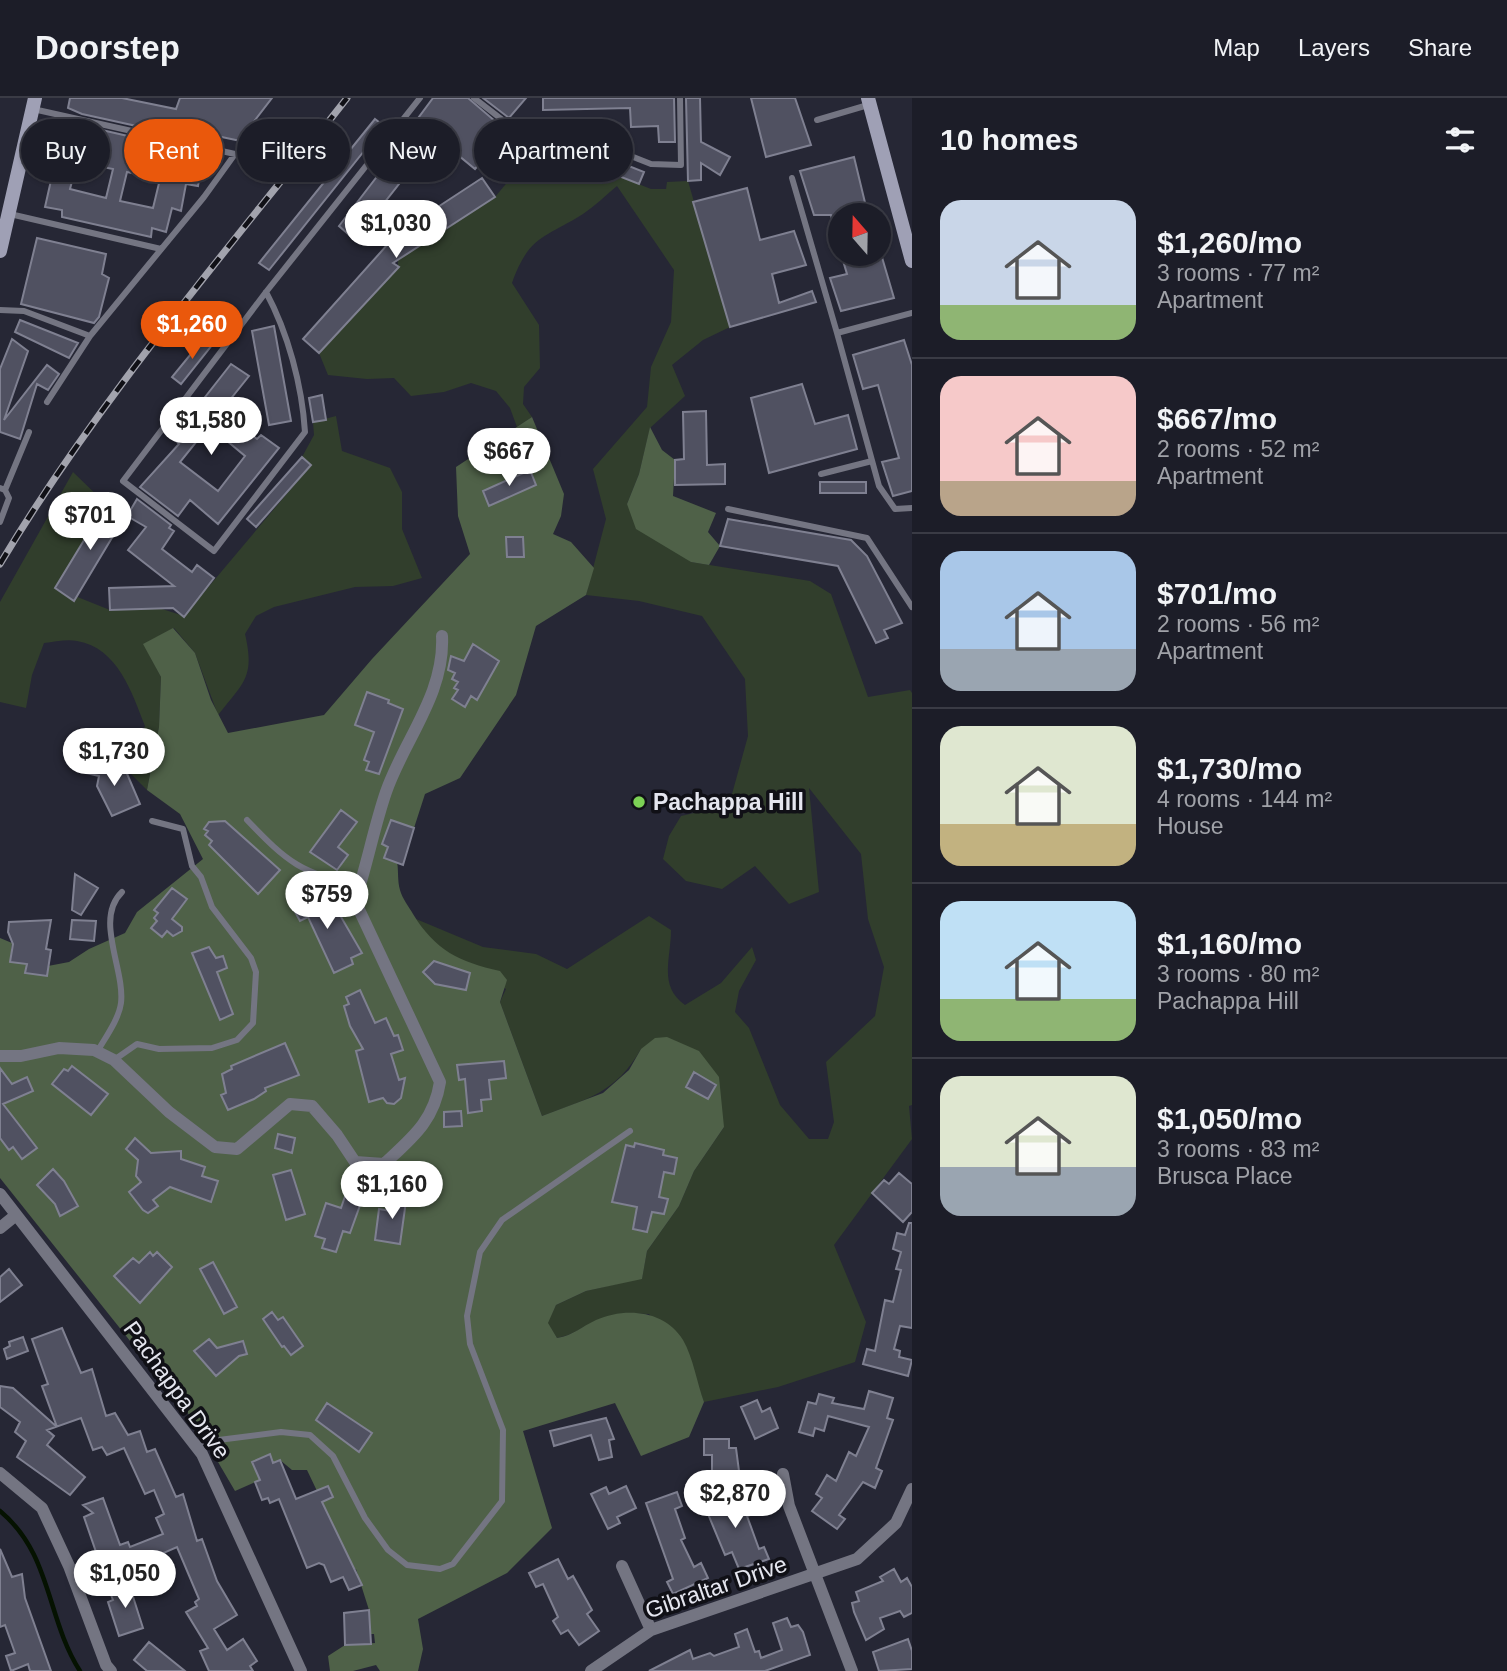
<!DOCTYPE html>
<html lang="en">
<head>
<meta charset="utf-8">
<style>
	body { margin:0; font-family:Helvetica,sans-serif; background:#292a34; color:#f1f3f6; height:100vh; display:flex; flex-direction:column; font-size:26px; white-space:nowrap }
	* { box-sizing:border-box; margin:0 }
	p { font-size:23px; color:#a0a2a8 }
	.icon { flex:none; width:38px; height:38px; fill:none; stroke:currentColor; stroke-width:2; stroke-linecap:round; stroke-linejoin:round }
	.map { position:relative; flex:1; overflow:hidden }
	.side { display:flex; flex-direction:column; background:#1c1d28; width:595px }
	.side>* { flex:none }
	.guide { position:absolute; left:21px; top:21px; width:665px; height:63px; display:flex; gap:14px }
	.needle { width:46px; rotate:340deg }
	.buttons { position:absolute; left:828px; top:105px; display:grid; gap:14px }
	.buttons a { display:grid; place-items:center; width:63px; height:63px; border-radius:50%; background:#1c1d28; box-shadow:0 2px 5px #0004,0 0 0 2px #3a3b45; font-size:35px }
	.price { position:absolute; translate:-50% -60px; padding:0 16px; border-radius:24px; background:#fff; color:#222; font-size:23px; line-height:46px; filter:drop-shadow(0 2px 4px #0008) }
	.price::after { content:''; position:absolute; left:50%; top:42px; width:21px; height:16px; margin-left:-10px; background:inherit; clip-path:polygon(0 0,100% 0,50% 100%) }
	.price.on { background:#ea580c; color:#fff }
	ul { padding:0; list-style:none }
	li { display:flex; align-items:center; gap:21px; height:175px; padding:0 28px }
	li+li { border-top:2px solid #3a3b45 }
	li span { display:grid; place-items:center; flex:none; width:196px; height:140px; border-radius:21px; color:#555 }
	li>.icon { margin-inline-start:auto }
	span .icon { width:84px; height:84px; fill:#fffc; stroke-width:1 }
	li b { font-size:30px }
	h2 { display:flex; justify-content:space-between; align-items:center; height:84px; padding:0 28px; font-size:30px }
	.chip { padding:0 24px; border-radius:32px; background:#1c1d28; box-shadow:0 2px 5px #0004,0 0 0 2px #3a3b45; font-size:24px; line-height:63px }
	.chip.on { background:#ea580c; color:#fff }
	header { display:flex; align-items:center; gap:42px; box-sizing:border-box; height:98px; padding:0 35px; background:#1c1d28; border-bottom:2px solid #3a3b45 }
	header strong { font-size:33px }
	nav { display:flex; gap:38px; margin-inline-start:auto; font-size:24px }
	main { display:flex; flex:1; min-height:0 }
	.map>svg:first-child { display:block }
	.green { fill:#313e2c }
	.forest { fill:#4f6148 }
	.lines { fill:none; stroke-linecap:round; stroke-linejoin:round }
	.stream { stroke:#051201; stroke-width:4.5 }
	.building { fill:#505161; stroke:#7f8091; stroke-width:2; fill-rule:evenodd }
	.lane { stroke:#747582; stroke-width:6 }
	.street { stroke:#747582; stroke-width:12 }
	.secondary { stroke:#9fa0b5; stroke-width:14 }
	.rail-casing { stroke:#a2a3ad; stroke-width:7 }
	.rail { stroke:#101016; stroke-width:4.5; stroke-dasharray:13; stroke-linecap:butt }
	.poi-dot { fill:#7cd155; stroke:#101016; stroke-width:2.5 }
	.labels { text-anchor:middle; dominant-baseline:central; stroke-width:7; stroke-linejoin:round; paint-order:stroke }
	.poi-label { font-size:23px; font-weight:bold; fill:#e5e6ef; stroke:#101016; text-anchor:start }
	.street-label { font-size:23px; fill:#e5e6ef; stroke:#101016 }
</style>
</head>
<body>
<header>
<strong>Doorstep</strong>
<nav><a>Map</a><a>Layers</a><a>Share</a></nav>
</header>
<main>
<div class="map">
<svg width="912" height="1573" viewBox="0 0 912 1573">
	<rect width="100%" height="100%" fill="#262735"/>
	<path class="green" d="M573,60l78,31h15l1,-7 21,-1 42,146 -27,13 -31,25 13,31 -35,32 -11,46 -12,30 64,58 119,19 21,13 37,103 42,-7 2,3v412l-3,1 3,33 -78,106 32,77 -11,40 -77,25 -74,15 -10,-25 -45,-63c-19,-1 -33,-1 -51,6 -15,6 -24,15 -41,18l-10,-15 9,-18 30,-14 56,-13 5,-27 32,-45 15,-35 30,-44 -83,-78c-25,44 -54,50 -99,67l-42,-114 6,-13 -75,-47 -15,-23 67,28 53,7 31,15 82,-53 22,14c0,29 -13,56 14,75l36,-22 31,-36 4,13 -17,31 -4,21 14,16 31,77 29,34h19l6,-17 -8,-60 49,-46 9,-49 -16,-48 -7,-65 -52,-66 10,104 -30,12 -34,-38 -33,23 -36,-8 -23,-22 6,-23 12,-20 48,-11 19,-69 -3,-57 -43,-63 -63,-15 -53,-6 20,-76 -13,-50 54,-62 4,-40 20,-45 3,-52 -57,-84c-11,9 -22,20 -34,28 -38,24 -54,21 -71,69l27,42 1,43 -16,19 -1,17 9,13 -15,10 -7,-19 -14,-17 -25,-8 -27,9 -33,4 -17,-18 -27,1 -39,-4 -9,-22 79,-86v-7l97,-63 15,-18 5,-20z
		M336,318l6,35 48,17 12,24v37l20,49 -29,8 -38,1 -81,20 -18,9 -11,18c10,43 -1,48 -27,81l-23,-62 -21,-25 -30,16 17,33 -2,50 -12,63 -21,-21 19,-43c-13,-33 -27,-78 -68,-85 -10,-2 -23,1 -33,2l-12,32 -6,33 -26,-6v-100l73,-130 33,32 -51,84 55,22 49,-2 25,8 127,-151 -9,-8 12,-22 -1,-13z"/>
	<path class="forest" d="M532,319l32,77 -3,22 -8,18 18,8 23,26 -8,27 -50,31 -20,69 -56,83 -35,16 -11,34 -23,-8 -9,24c22,9 13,28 18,46 2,8 9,17 13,24 22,36 46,48 87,57l7,9 -7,22 42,114 61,-23 26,-23 12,-21 14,-11 12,-1 32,14 20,26 5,50 -30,44 -15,35 -32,45 -5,28 -56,12 -30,14 -8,18 9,15c17,-3 24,-11 39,-18 29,-13 69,-10 87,20 10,17 14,43 21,62l-15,35 -48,19 -26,-53 -92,28 29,97 -45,45 -89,46 5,30 -5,22h-38l-4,-6 -23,6h-23l-2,-15 17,-11 30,-2 -1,-9h-4l-1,-24 -13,-41 -10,4 -24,-71 11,-5 -5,-11 -11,5 -10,-21h-15l-12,-10 -7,3 -4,-9 -17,8 8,18 -25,11 -41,-70 -194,-243v-240l12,5 -2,19 17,2 -1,9 20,3 2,-10 21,-4 20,-13 36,-16 12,-21 66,-53 -23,-45 -33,-24 12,-63 2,-50 -18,-33 30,-16 22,25 16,47 17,33 96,-18 48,-56 98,-105 -12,-38 -2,-49z
		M650,329l12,23 13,10 -2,36 43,17 -8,19 12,14 -11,19 -18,-3 -55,-33 -9,-25 12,-30z"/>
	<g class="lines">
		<path class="stream" d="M0,1413c52,43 46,107 80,160"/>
	</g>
	<path class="building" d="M70,0h52l54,11 4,-11h92l-20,26 21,4 -4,19 -76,-16 -2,7 -109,-24 -14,-6z
		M433,0h35l34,29 -17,19h10l-20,23 -39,-32 -81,103 -16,-14 79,-103 -2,-2z
		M483,0h43l-17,20z
		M543,0h131l1,44h-16l-1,-16 -27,1 -1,-19 -87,2z
		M686,0h14l1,44 29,15 -10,18 -19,-12v17l-13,1z
		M751,0h44l16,47 -45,12z
		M375,21l9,7 -115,144 -10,-7z
		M80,27l109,25 -1,6 14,4 -4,26 -12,-2 -5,27 -9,-3 -6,24 -14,-4 -1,9 -89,-20v-7l-17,-3 16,-71 16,4zM77,64l36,7 -7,29 -36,-9zM127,74l33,7 -7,29 -33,-7z
		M576,47l68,27 -5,12 -66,-26 -58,1v-13z
		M854,59l14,58h-28v21l-4,1 -5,-22h-17l-14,-44z
		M482,80l13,19 -102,66 6,4 -80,86 -16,-14 85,-95 -2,-3z
		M747,90l13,52 34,-9 12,34 -34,9 7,29 33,-12 4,11 -86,25 -37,-125z
		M37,140l69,16 -4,20 7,4 -10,39 -5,6 -73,-19z
		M841,156h40l13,44 -53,13 -11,-33 17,-4z
		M20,222l58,23 -9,15 -54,-26z
		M274,228l17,95 -22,4 -17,-94z
		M204,240l8,7 -31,39 -9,-7z
		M12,241l16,12 -24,69 43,-55 12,9 -11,16 -11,-6 -17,55 -20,-7v-63z
		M904,242l8,25v126l-19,5 -11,-34 17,-4 -21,-73 -15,4 -10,-34z
		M231,266l18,12 -28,35 36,28 4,-4 18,13 -61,76 -28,-24 -12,16 -38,-29 39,-43 -6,-6zM209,328l36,30 -27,35 -38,-29z
		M802,286l13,40 33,-9 9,34 -88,24 -18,-75z
		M322,297l4,25 -13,2 -4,-24z
		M706,313l1,54 18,-1v20l-50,1v-25l9,-1 -1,-47z
		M302,359l9,8 -55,62 -9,-8z
		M530,372l6,15 -47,21 -6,-15z
		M820,384h46v11h-46z
		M137,401l34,26 -2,3 5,3 -12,18 30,23 5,-7 17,13 -30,39 -11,-9 -63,2 -1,-22 65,-2 -46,-36 18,-23 -19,-11z
		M106,406l19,12 -51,85 -19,-13z
		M728,421l123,21 16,16 35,67 -18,7 4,8 -12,5 -38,-77 -118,-20z
		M506,439h17l1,20h-17z
		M473,546l26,17 -22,39 -6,-4 -6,11 -13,-8 6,-9 -4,-2 4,-6 -6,-3 3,-6 -7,-3 3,-14 13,5z
		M367,594l22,8 -1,3 15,6 -24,65 -13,-4 3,-8 -5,-2 10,-28 -19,-7z
		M89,664l36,7 15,35 -28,12 -15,-30 2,-10 -13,-3z
		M341,712l16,12 -19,25 10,8 -11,15 -27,-18z
		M391,722l23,8 -11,37 -19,-7 4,-11 -6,-3z
		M225,723l55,49 -22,24 -49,-49 3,-4 -7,-6 3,-4 -4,-2 5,-7z
		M75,776l23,14 -17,27 -9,-5z
		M172,790l15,11 -15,20 10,8v4l-9,5 -6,-5 -5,6 -11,-9 6,-7 -3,-3 4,-5 -4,-3z
		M305,790l19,29 13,-7 25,43 -11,5 2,6 -19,9 -26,-56 -8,4 -13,-24z
		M51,822l-5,29 5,1 -4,26 -22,-3 2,-9 -17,-2 3,-18 -5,-12 1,-10z
		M72,822l24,1 -2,20 -24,-2z
		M209,849l7,11 7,-2 4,12 -10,4 16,42 -13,6 -28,-67z
		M434,863l36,12 -4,17 -31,-6 -12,-12z
		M360,892l15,33 11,-5 8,18 4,-1 5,15 -12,4 8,26 6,-2 -4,20 -7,6 -7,-1 -4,-5 -14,4 -13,-51 7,-2 -13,-23 -6,-20 5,-2 -3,-7z
		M285,945l14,32 -34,13 1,3 -12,8 -26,11 -7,-15 5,-2 -4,-19 10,-5 -1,-3z
		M504,963l2,17 -17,2 2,19 -10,1 1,11 -14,2 -3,-34 -6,1 -2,-15z
		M72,968l36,28 -17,21 -39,-31 12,-15 4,2z
		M0,970l12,16 15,-7 6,14 -30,13 34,44 -15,11 -9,-12 -4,3 -9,-12z
		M694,974l22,13 -8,14 -22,-12z
		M461,1013l1,15 -18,1v-15z
		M278,1036l17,4 -3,15 -17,-5z
		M135,1040l16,15 30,-2v8l24,8 -3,9 16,5 -7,21 -41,-15 -17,13 5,6 -10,7 -5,-3 -14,-18 12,-10 -5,-6 2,-16 -12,-11z
		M635,1045l29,7 -1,5 14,3 -3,16 -10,-2 -5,25 9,2 -4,15 -12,-2 -5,20 -14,-3 4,-22 -25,-5 14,-57 8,2z
		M53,1071l11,12 14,25 -18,10 -5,-12 -18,-19z
		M291,1072l14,44 -19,6 -13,-45z
		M899,1075l13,11v28l-9,10 -31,-29 12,-13 5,4z
		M350,1084l17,4 -17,47 -7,-2 -7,21 -14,-4 3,-9 -10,-3 11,-33 15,5z
		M394,1095l13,1 -7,50 -25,-4 4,-31 12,2z
		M909,1125h3v105l-12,-2 -6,23 6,2 -1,6 13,3 -4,16 -45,-12 4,-15 8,2 10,-51 8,2 8,-32 -5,-1 5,-17 -8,-3 4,-16 8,2z
		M150,1154l3,4 4,-4 15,15 -32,36 -26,-27 19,-18 6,5z
		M213,1164l24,45 -13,7 -24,-45z
		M9,1171l13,16 -22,17v-25z
		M272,1214l6,8 5,-3 20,29 -12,9 -7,-9 -2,1 -19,-28z
		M62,1230l19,45 11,-4 14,47 9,-3 13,22 12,-4 7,21 8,-3 21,48 7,-3 14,47 5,-2 15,42 20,34 -23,14 13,21 16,-11 14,22 -7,5 3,5h-44l-9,-20 8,-3 -22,-36 11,-6 -2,-4 4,-3 -22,-52 -41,18 3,12 -20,6 -6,-17 -17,3 -5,-16 5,-1 -12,-35 9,-4 -10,-8 20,-7 17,47 8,-3 2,5 33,-13 -7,-16 8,-4 -10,-24 -9,4 -21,-46 -17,7 -5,-8 -9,3 -12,-32 -34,12 7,6 -7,9 38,32 -15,18 -53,-38 9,-16 -11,-9 5,-10 -20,-15v-21l13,2 44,39 -15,-41 6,-2 -16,-45z
		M23,1239l5,14 -21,8 -3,-10 6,-3 -1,-4z
		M209,1241l8,9 26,-7 4,13 -8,2 -23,20 -22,-25z
		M869,1293l24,7 -6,20 6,2 -17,48 6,3 -7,17 -12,-6 -24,33 6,4 -8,10 -25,-18 10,-13 -6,-4 11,-19 9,6 13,-29 7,4 13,-29 -41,-11 -4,15 -9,-3 -2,8 -14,-4 9,-30 8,2 3,-10 15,4 -2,5 32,6z
		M757,1302l5,12 8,-4 8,20 -23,11 -14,-32z
		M327,1305l45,30 -13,19 -43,-32z
		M606,1320l8,21 -5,1 3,17 -13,3 -8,-25 -37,11 -4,-15z
		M704,1341h25v9h7l3,23 -27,2v-18h-8z
		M270,1356l3,9 7,-3 16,39 32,-13 5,11 -11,5 40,83 -13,5 -6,-13 -12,5 -7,-17 -5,-2 -12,5 -28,-69 -9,4 -2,-5 -6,2 -7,-18 5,-2 -8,-18z
		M626,1388l10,22 -19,9 3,6 -12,6 -17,-35 15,-7 3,7z
		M725,1391l4,10 5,-2 4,6 7,-3 5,15 -3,1 12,33 5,-2 5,12 -30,10 -7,-17 -7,3 -17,-41 7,-2 -7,-17z
		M677,1394l5,14 -7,3 10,29 -4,2 13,27 7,-4 7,15 -35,16 -6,-12 6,-3 -27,-76z
		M0,1451l12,28 10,-3 3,24 26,73h-21l-2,-7 -17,7 -5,-15 9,-3 -10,-28 -5,2z
		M558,1461l10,20 5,-3 19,34 -5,4 12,17 -20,14 -11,-15 -7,4 -8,-13 5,-4 -15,-33 -7,3 -7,-14z
		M894,1471l7,13 6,-4 5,9v26l-8,4 -4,-6 -20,7 4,11 -18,11 -12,-28 -2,-9 7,-2 -3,-9 27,-11 -3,-4z
		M129,1486l14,44 -24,8 -11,-34 5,-2 -4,-10z
		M369,1512l2,34 -26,1 -1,-32z
		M787,1520l4,9 7,-2 5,7 7,23 -45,16h-116l41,-21 3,9 17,-6 4,3 25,-9 -4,-13 12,-5 8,23 4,-1 2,7 21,-8 -9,-27z
		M908,1541l4,12v18l-33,2 -6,-19z
		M149,1544l36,29h-38l-13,-11z"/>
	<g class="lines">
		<path class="lane" d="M474,0l44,34 57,2 76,30 30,1 -1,-67
			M33,11l202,45 -31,43 -114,139
			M817,22l51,-15
			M792,80l45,155 75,-20
			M10,116l151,35
			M266,194c22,41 36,93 39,140l-91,119 -91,-70 143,-189 154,-194
			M0,212l24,1 66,25 -43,66
			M837,235l42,153 16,23 17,-1
			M821,376l51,-13
			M0,390l5,2 24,-58
			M728,411l139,29 45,69
			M0,424l9,-24 -4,-8
			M247,722c41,43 54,53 113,67
			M97,954c8,-14 22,-33 24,-49 4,-34 -27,-84 1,-111
			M114,962l23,-16 22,5 53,-1 25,-8 16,-17 3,-51 -5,-14 -39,-51 -11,-30 -9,-11 -9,-37 -31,-8
			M195,1345l86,-11 29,3 23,21 32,62 23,32 19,15 33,4 13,-5 49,-63 1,-71 -33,-86 -3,-28 13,-64 22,-32 128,-89"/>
		<path class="street" d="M0,958h21l38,-8 35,2 20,10 55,52 46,35 22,2 53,-45 22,2 25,29 18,27 29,2c28,-26 50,-43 56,-82l-85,-181c12,-36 19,-74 31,-109 18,-52 59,-98 56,-156
			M0,1096l202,260 99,217
			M0,1130l16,-13
			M0,1375l42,35 27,58 37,99 5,6
			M783,1376l6,32 63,165
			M622,1468l29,64
			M591,1573l60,-41 206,-71 39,-36 16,-34"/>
		<path class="secondary" d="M868,0l44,163
			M0,153l35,-153"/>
		<defs>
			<path id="rail" d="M0,466c99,-166 228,-314 347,-466"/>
		</defs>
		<use href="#rail" class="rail-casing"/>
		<use href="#rail" class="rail"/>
	</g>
	<circle class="poi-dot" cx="639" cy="704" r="7"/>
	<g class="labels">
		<g class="poi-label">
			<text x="653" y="704">Pachappa Hill</text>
		</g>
		<g class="street-label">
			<text transform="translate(177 1292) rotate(54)">Pachappa Drive</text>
			<text transform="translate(716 1489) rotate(-19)">Gibraltar Drive</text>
		</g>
	</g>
</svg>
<div class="buttons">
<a><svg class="needle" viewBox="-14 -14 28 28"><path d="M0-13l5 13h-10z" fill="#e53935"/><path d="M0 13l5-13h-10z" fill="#a0a2a8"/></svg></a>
</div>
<b class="price" style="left:396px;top:162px">$1,030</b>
<b class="price on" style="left:192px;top:263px">$1,260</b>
<b class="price" style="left:211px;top:359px">$1,580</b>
<b class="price" style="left:509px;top:390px">$667</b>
<b class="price" style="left:90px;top:454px">$701</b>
<b class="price" style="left:114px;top:690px">$1,730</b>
<b class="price" style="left:327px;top:833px">$759</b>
<b class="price" style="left:392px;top:1123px">$1,160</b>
<b class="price" style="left:735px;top:1432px">$2,870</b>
<b class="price" style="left:125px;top:1512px">$1,050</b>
<div class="guide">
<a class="chip">Buy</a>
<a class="chip on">Rent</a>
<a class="chip">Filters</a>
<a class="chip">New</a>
<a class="chip">Apartment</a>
</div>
</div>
<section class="side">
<h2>10 homes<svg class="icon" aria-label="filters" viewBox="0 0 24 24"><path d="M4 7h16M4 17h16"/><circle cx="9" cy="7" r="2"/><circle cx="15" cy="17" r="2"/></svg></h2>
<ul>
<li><span style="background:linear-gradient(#c9d6e8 75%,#8fb573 0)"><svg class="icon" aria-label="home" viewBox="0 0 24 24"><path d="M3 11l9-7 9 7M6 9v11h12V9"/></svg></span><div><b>$1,260/mo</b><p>3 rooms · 77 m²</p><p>Apartment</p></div></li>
<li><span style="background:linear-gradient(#f6c9c9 75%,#b9a48a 0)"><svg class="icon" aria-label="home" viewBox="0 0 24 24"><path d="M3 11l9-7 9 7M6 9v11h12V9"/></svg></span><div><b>$667/mo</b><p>2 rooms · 52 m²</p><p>Apartment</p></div></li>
<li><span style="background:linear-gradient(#a9c7e8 70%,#9aa5b1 0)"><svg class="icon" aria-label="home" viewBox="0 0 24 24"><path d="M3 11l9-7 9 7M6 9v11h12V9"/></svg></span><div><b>$701/mo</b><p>2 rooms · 56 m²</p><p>Apartment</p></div></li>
<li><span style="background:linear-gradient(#dfe7d0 70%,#c2b280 0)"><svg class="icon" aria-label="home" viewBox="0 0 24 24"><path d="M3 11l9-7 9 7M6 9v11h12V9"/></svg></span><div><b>$1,730/mo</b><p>4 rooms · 144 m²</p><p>House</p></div></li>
<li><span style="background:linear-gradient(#bfe0f5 70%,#8fb573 0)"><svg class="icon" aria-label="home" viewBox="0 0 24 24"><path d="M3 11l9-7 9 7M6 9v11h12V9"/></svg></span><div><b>$1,160/mo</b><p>3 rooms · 80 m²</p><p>Pachappa Hill</p></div></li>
<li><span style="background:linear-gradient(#dfe7d0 65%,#9aa5b1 0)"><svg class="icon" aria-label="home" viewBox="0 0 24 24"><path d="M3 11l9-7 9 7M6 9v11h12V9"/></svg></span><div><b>$1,050/mo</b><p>3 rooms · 83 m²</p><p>Brusca Place</p></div></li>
</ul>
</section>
</main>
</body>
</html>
